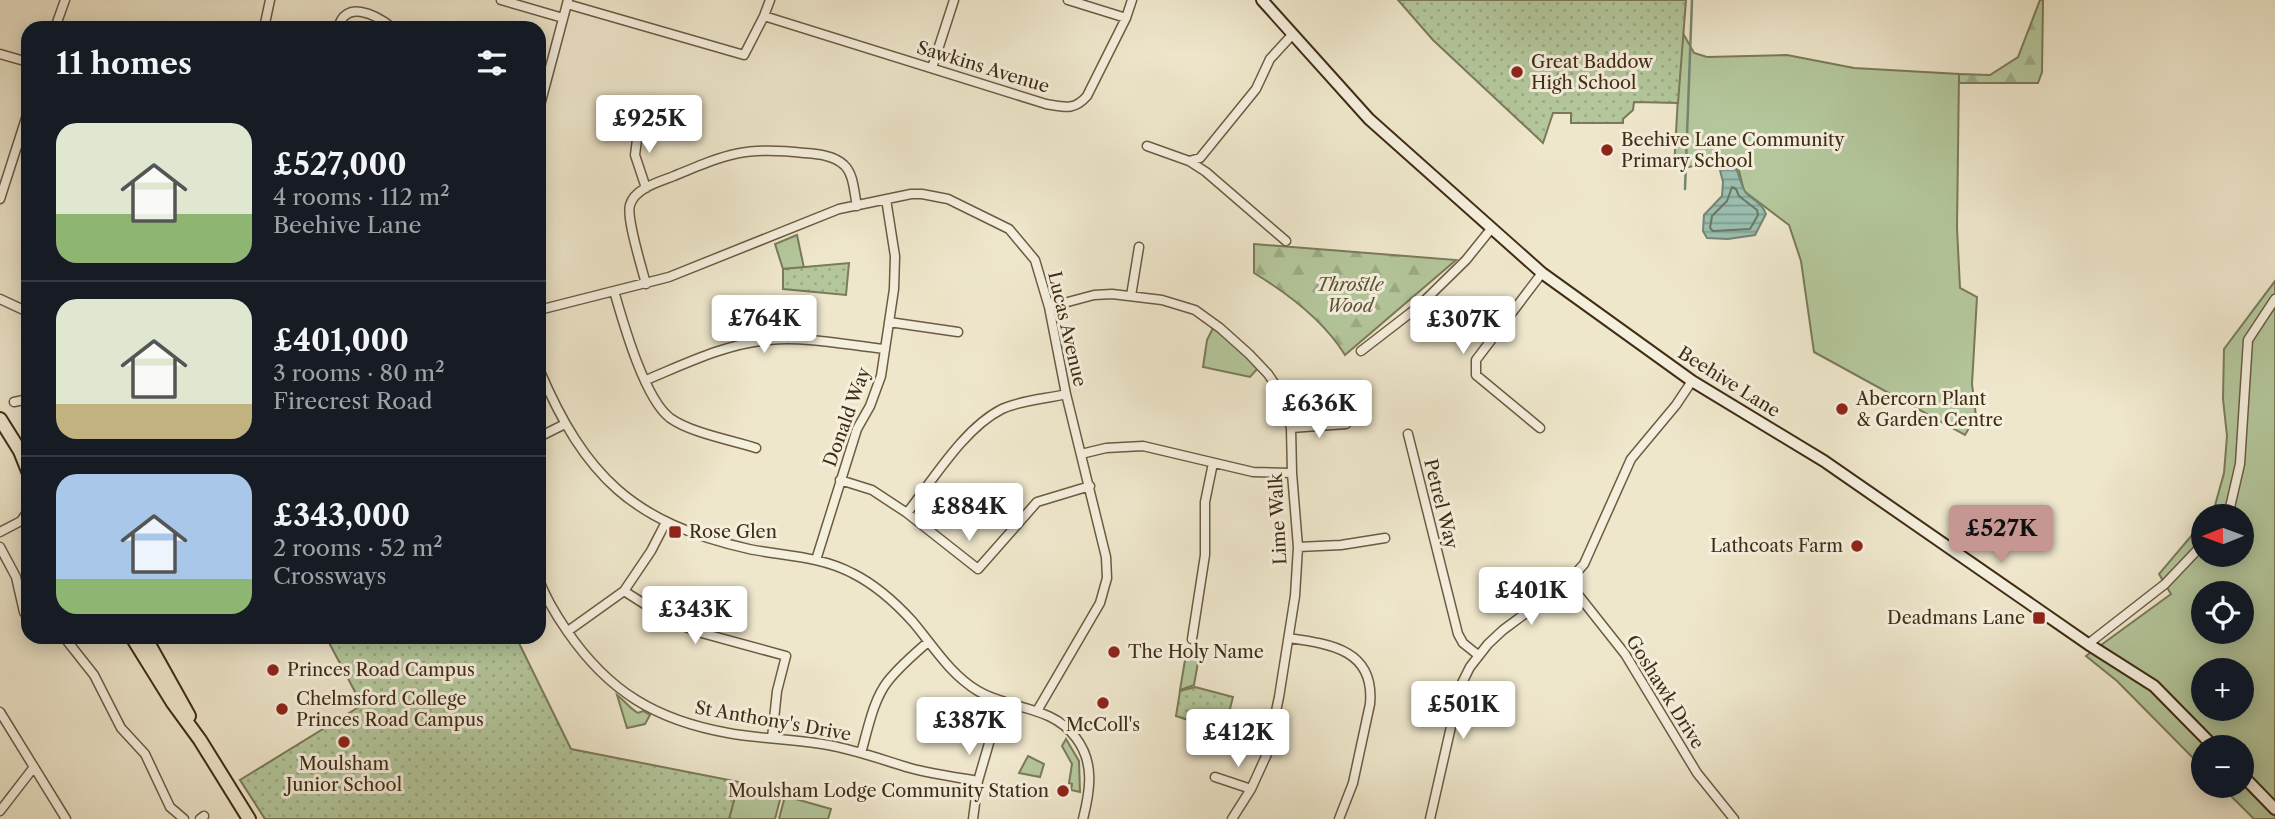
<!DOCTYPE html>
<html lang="en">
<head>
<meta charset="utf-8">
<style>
	body { margin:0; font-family:"Libre Caslon Text",serif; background:#242831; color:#f1f3f6; height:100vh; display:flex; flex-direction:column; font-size:26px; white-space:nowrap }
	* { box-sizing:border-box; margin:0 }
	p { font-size:23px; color:#9ea1a6 }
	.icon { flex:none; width:38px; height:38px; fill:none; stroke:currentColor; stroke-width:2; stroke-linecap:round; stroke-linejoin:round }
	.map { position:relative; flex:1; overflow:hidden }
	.sheet { position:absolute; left:21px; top:21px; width:525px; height:623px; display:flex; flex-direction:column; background:#171b24; border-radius:21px; box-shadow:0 4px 18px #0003 }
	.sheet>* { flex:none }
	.needle { width:46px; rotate:269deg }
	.controls { position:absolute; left:2191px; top:504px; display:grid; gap:14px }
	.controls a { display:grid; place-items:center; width:63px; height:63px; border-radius:50%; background:#171b24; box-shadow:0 4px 18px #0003; font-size:35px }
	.price { position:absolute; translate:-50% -60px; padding:0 16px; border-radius:7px; background:#fff; color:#222; font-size:23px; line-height:46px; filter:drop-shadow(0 2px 4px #0008) }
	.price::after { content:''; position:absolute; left:50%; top:42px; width:21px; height:16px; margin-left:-10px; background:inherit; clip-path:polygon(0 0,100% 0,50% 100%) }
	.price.selected { background:#c59692; color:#111 }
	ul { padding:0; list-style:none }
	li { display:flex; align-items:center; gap:21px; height:175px; padding:0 35px }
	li+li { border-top:2px solid #363941 }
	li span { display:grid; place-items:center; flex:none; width:196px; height:140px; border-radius:21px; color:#555 }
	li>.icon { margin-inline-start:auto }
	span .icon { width:84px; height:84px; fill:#fffc; stroke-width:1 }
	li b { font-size:30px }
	h2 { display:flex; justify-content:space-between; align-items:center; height:84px; padding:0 35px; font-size:30px }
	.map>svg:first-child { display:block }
	.grass { fill:#b4c79c; stroke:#7a7a58; stroke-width:2; fill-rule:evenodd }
	.forest { fill:url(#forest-firs); stroke:#7a7a58; stroke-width:2 }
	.park { fill:url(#park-dots); stroke:#7a7a58; stroke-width:2 }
	.water { fill:url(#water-rules); stroke:#768573; stroke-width:2 }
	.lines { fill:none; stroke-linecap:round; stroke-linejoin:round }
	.shore { stroke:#6d7663; stroke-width:2 }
	.stream { stroke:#768573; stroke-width:2.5 }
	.street-casing { stroke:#6c5b41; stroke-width:11 }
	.secondary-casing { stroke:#402c13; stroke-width:14 }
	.primary-casing { stroke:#402c13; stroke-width:16 }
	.street { stroke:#f5efde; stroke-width:8 }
	.secondary { stroke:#f5efde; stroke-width:10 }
	.primary { stroke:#efe7cc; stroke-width:12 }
	.poi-dot { fill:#8f2418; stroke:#f5efde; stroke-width:2.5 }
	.labels { text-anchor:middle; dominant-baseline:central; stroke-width:6; stroke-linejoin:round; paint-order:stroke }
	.poi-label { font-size:18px; fill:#402c13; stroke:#f5efde; text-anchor:start }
	.street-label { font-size:18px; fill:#402c13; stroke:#f5efde }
	.park-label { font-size:18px; font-style:italic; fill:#5d5335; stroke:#f5efde }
</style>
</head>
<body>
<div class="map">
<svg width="2275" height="819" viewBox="0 0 2275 819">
	<defs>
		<pattern id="forest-firs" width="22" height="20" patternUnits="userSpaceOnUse" patternTransform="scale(1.75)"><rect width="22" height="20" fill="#b4c79c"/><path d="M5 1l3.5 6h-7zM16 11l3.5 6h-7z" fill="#9cab86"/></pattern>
		<pattern id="park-dots" width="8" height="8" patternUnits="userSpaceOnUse" patternTransform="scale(1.75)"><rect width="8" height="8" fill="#b4c79c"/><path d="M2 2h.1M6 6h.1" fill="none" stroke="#9cab86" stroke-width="1.8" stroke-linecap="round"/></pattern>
		<pattern id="water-rules" width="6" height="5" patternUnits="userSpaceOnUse" patternTransform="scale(1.75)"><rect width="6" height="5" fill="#9ac0b3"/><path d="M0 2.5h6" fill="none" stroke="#7f9c90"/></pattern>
	</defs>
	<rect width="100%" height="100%" fill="#efe7cc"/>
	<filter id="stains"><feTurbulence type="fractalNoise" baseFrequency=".00286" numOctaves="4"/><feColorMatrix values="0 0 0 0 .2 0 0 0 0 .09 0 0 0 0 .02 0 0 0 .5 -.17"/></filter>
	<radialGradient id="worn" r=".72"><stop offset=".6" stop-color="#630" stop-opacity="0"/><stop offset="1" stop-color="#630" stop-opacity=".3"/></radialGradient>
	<path class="grass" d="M1684,35l10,18 13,4 80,-2 67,13 105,6 -2,154 3,60 17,9 -5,87 4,32 -11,19 -151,-83 -13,-91 -12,-36 -45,-34 -5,-20 -7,-9c-15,-3 -40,6 -58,7l7,-127z
		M797,235l7,33 -21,1 -8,-25z
		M2275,281v538h-21l-33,-33h21v-39h-39v21l-86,-87 -31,-25 85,-62 -12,-20 44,-52v33h39v-39h-34l6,-7 10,-36 3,-37 -4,-37 1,-50zM2203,593h39v39h-39zM2203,670h39v39h-39z
		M1214,326l44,42 -8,9 -47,-10 4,-27z
		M1187,648l13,3 -6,34 -14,5z
		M617,695c8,6 12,13 21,18l5,-2 7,4 -5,9 -18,4z
		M1066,739l13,22 1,31 -9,-2 1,-6 -3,-1 3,-19 -10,-18z
		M1028,756l16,8 -4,13 -21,-4z
		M738,784l43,12 -6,23h-46z
		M785,796l46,13 -3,10h-49z"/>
	<path class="forest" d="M2040,0h3l-1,72 -4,11h-79v-9l31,1 28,-18z
		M1254,244l202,16 -111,95c-21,-34 -58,-62 -91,-82z"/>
	<path class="park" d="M1398,0h288l-8,103 -44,-1 -1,8 -10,9v4h-52v-10h-18l-10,30 -110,-103z
		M849,263l-3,32 -63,-6v-20z
		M326,637h190l55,112 168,33 -10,37h-464l-25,-39 122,-75z
		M1195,687l38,10 -9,35 -48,-16 4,-25z"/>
	<path class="water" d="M1732,161c7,10 9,26 14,32 8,8 16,10 20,21l-11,21 -27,4 -21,-1 -4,-7 1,-16 18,-19 1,-14 -3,-12 6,-6z"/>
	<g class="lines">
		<path class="shore" d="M1732,187l4,2 3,7 18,14 1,5 -8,14 -37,2 -3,-3 2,-12 15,-15z"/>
		<path class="stream" d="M1685,189l7,-189"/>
		<defs>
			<path id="street" d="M501,0l62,18
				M1068,0l58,18
				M567,4l177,51 20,-39 6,-16
				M764,16l282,88c18,3 28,7 41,-8l39,-78 6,-18
				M55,28l10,-28
				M264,28l6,-28
				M338,28c7,-28 36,-15 55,0
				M0,54l28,8
				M932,68l22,-68
				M539,109l29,-109
				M639,124l-4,31 11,33
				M1147,146l42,15 11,-3 56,-69 14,-30 22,-24
				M1189,161l17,11 80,69
				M0,199l28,-87
				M646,284c-4,-16 -20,-66 -16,-79 5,-17 29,-23 44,-29 53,-22 71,-30 130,-23 13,1 30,2 40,12 10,9 10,28 13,41
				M614,291c9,31 30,107 56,127 21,15 61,22 86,30
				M1131,296l8,-49
				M0,299l28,13
				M1049,307l45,-12 18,-1 50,6 33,10 25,18 29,26 19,20 15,22 8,32 1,45 6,74 -3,49 -16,101 -12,57 -16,35 -19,30
				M539,310l130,-33 170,-68 72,-15h11l26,5 61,30 26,31 14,47 17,87 40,163 1,21 -7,25 -63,108
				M889,322l69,10
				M1361,351l57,-44 48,-47 25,-31
				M539,369c46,108 94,154 210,180 34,7 71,7 103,24 24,12 43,29 61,49 21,25 36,51 65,69 32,19 74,14 98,47 19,25 14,53 7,81
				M646,380c39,-16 79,-36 122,-40 39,-4 78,5 117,9
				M14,402l14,-3
				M1291,428l55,-4
				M1540,428l-64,-53v-15l66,-87
				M1408,434l50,200 5,9 15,12
				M539,437l26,-13
				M1081,454l25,-6 37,-2 110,26 39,1
				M840,480l32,10 35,23 71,56 59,-67 53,-16
				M907,513c26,-33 57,-85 95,-104 19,-9 44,-10 64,-15
				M2228,516l12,-52 8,-124 27,-41
				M0,532l21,-11 7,-10
				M0,547l16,30 8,35 4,7
				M1298,547l43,-2 44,-7
				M816,560l41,-131 13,-23 11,-30 13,-87 1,-33 -9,-57
				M539,580c7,19 17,35 28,51 42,61 89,89 161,102 33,6 67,6 100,12 28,5 55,15 82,23 22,6 45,9 68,13
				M1568,582l57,72 72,119 37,46
				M624,591l47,30 27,11 88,24 -9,35 -5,47
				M568,631l56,-40 27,-40 15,-29
				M64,637l30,38 27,53 24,26 25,53 14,12
				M1289,638c42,6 86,12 81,66l-17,79 -14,36
				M1192,639l13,-84v-53l8,-39
				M2088,644l77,-60 38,-40
				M0,712l66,107
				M861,753c7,-24 12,-53 27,-72 12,-15 26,-27 40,-39
				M1215,777l36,12
				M0,811l34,-44
				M200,819l4,-3
				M973,819l5,-38 23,-79
				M1430,819l30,-132 10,-20 18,-23 15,-14 65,-48 16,-18 47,-105 45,-54 16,-24"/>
			<path id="secondary" d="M1262,0l107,119 173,154 150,108 132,80 264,183 66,42 60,61
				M2242,775l33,34"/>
			<path id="primary" d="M0,419l20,32 8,20
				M132,637l41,66 27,37 49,79
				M145,637l44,79"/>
		</defs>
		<use href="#street" class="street-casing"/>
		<use href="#secondary" class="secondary-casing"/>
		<use href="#primary" class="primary-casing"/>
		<use href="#street" class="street"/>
		<use href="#secondary" class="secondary"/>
		<use href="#primary" class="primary"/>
	</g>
	<g class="poi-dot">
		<circle cx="1517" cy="72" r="7"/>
		<circle cx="1607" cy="150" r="7"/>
		<circle cx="1842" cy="409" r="7"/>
		<rect x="668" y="525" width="14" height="14" rx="3.5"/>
		<circle cx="1857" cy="546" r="7"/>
		<rect x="2032" y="611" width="14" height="14" rx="3.5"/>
		<circle cx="1114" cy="652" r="7"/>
		<circle cx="273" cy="670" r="7"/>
		<circle cx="1103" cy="703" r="7"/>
		<circle cx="282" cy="709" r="7"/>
		<circle cx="344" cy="742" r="7"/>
		<circle cx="1063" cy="791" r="7"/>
	</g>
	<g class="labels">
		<g class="poi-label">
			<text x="1531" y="62">Great Baddow<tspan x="1531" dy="21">High School</tspan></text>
			<text x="1621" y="140">Beehive Lane Community<tspan x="1621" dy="21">Primary School</tspan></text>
			<text x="1856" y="399">Abercorn Plant<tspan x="1856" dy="21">&amp; Garden Centre</tspan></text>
			<text x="689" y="532">Rose Glen</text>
			<text x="1843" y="546" text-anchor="end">Lathcoats Farm</text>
			<text x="2025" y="618" text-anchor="end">Deadmans Lane</text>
			<text x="1128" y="652">The Holy Name</text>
			<text x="287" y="670">Princes Road Campus</text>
			<text x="296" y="699">Chelmsford College<tspan x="296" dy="21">Princes Road Campus</tspan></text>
			<text x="1103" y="725" text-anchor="middle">McColl's</text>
			<text x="344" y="764" text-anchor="middle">Moulsham<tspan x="344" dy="21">Junior School</tspan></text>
			<text x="1049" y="791" text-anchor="end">Moulsham Lodge Community Station</text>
		</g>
		<g class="street-label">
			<text transform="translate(983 67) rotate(17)">Sawkins Avenue</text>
			<text transform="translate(1067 329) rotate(77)">Lucas Avenue</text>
			<text transform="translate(1729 382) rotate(32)">Beehive Lane</text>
			<text transform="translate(847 417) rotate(-70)">Donald Way</text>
			<text transform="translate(1441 504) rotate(76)">Petrel Way</text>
			<text transform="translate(1278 519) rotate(-93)">Lime Walk</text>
			<text transform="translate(1665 692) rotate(58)">Goshawk Drive</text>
			<text transform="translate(773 721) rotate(10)">St Anthony's Drive</text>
		</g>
		<g class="park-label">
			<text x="1350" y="285">Throstle<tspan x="1350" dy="21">Wood</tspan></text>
		</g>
	</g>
	<rect width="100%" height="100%" filter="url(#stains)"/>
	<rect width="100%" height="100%" fill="url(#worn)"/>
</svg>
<div class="controls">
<a><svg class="needle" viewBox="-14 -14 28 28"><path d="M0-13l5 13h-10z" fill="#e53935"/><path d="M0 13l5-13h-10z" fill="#9ea1a6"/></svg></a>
<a><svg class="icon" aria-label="locate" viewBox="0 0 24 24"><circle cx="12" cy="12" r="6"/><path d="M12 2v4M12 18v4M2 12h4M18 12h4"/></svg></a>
<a>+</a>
<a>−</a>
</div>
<b class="price" style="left:649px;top:155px">£925K</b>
<b class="price" style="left:764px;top:355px">£764K</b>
<b class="price" style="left:1463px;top:356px">£307K</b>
<b class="price" style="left:1319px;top:440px">£636K</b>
<b class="price" style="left:969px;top:543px">£884K</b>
<b class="price selected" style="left:2001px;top:565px">£527K</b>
<b class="price" style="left:1531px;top:627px">£401K</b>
<b class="price" style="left:695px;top:646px">£343K</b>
<b class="price" style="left:1463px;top:741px">£501K</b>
<b class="price" style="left:969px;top:757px">£387K</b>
<b class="price" style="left:1238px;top:769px">£412K</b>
<section class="sheet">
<h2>11 homes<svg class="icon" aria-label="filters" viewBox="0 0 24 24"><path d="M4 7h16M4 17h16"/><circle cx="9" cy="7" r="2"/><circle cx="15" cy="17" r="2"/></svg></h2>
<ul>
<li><span style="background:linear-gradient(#dfe7d0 65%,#8fb573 0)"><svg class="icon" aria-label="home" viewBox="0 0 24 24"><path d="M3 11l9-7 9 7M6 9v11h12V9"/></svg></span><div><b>£527,000</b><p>4 rooms · 112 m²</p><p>Beehive Lane</p></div></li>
<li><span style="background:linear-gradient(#dfe7d0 75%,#c2b280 0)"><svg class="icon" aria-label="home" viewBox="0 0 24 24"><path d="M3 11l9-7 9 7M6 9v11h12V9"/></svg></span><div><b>£401,000</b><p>3 rooms · 80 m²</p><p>Firecrest Road</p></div></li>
<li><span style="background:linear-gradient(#a9c7e8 75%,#8fb573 0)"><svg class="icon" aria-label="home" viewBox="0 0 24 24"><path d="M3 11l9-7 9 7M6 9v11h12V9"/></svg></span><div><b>£343,000</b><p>2 rooms · 52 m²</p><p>Crossways</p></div></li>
</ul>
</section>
</div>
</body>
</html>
